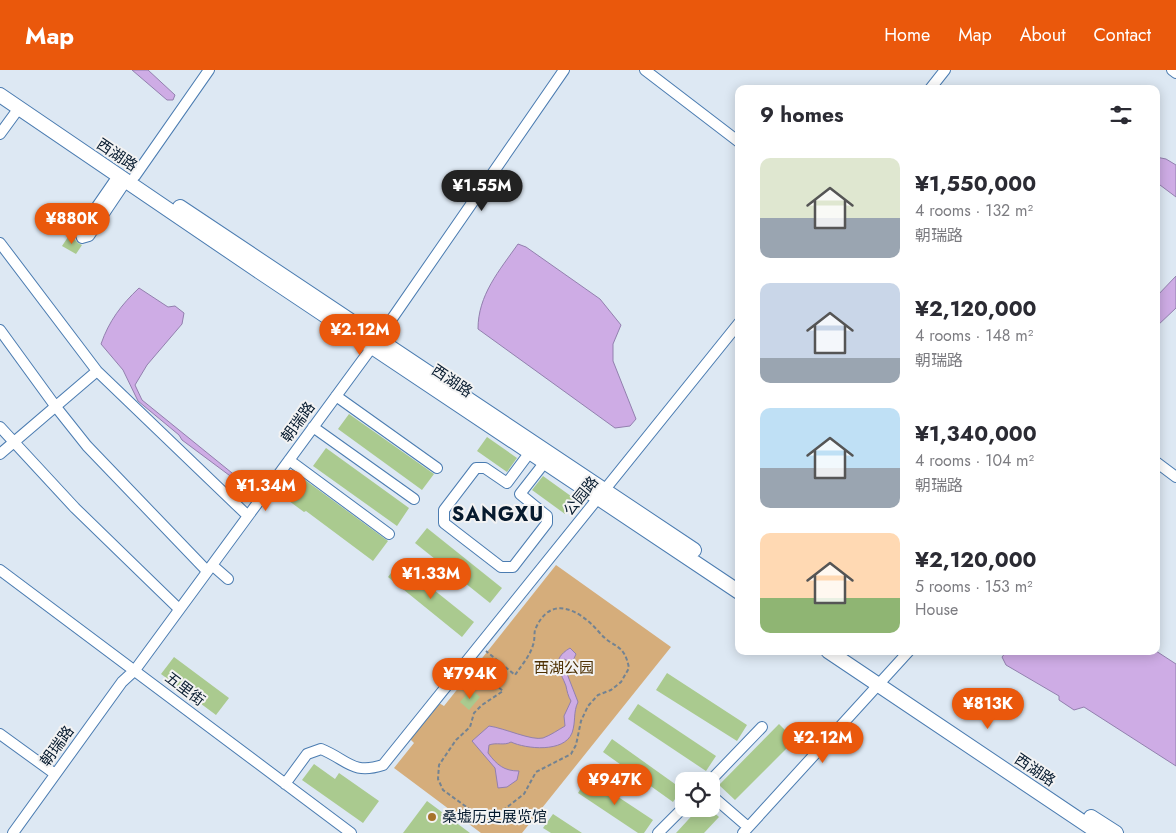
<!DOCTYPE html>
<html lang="en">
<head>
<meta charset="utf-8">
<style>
	body { margin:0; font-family:Jost,"Noto Sans SC",sans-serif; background:#f7f7f7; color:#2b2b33; height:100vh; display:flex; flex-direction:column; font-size:19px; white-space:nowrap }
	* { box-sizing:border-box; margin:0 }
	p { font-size:16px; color:#7c7c81 }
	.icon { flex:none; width:28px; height:28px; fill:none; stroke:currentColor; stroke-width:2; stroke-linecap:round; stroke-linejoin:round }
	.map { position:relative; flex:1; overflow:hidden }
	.panel { position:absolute; left:735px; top:15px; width:425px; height:570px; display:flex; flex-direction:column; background:#fff; border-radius:10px; box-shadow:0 2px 12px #0003 }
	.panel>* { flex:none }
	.controls { position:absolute; left:675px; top:702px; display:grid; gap:10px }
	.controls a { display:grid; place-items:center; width:45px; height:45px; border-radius:10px; background:#fff; box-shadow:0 2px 12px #0003; font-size:25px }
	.price { position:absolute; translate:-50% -42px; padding:0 11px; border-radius:18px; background:#ea580c; color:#fff; font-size:16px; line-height:32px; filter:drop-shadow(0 1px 2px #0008) }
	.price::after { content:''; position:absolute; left:50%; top:30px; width:15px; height:11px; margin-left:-8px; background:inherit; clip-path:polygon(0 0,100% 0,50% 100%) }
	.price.selected { background:#222; color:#fff }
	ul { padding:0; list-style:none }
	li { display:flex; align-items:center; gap:15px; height:125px; padding:0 25px }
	li span { display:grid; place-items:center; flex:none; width:140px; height:100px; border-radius:10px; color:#555 }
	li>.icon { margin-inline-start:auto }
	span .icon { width:60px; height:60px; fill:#fffc; stroke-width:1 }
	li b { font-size:21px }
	h2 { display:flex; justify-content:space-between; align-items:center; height:60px; padding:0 25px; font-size:21px }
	header { display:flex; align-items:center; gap:30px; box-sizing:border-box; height:70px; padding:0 25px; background:#ea580c; color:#fff }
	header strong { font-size:24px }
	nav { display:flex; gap:28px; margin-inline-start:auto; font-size:18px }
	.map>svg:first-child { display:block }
	.green { fill:#d5ad7b }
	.water { fill:#ceace5; stroke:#9280ae }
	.building { fill:#aaca8f }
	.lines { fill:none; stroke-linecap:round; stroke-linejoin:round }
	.minor-casing { stroke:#4b7cb1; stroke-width:12 }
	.major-casing { stroke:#4b7cb1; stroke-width:16 }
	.path { stroke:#738392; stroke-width:2; stroke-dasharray:4 2.5; stroke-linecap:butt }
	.minor { stroke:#fff; stroke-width:10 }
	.major { stroke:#fff; stroke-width:14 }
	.poi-dot { fill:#a7732b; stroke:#f3f3f3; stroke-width:2 }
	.labels { text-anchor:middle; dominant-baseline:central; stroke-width:4; stroke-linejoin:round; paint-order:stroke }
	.street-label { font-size:15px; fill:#061a2e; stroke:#f3f3f3 }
	.park-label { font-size:15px; fill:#4d3003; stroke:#f3f3f3 }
	.poi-label { font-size:15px; fill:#061a2e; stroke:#f3f3f3; text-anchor:start }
	.district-label { font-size:20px; font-weight:bold; letter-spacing:1px; fill:#061a2e; stroke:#f3f3f3 }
</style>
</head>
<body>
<header>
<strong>Map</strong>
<nav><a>Home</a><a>Map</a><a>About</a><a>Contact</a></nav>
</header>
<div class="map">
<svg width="1176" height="763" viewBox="0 0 1176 763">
	<rect width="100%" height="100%" fill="#dde8f3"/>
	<path class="green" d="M556,495l115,82 -149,186h-41l-87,-65 20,-25 -4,-4 29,-36 5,3z"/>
	<path class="water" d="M132,0h16l27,25 -2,5h-6z
		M1156,87l10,2 10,6v32l-20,-15z
		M518,174l8,3 74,52 21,26 -8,19v17l23,58 -6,7 -15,2 -137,-99c0,-34 21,-58 40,-85z
		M1176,206v32l-20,19v-30z
		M139,218l29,19 7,-1 9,7 -2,11 -35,41 -12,20 7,15 111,90h-4l-67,-50 -3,-5 -41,-34 -15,-31 -22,-26c8,-23 20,-39 38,-56z
		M570,578l6,6 -4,9 -8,-4v7l14,36c-5,10 -2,20 -6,31 -8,20 -46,16 -61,9 -7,4 -14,0 -22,3l-1,8c9,12 16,18 31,18l-2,9 -10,7 -9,1 -3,-20 -23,-27 17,-15c15,2 43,15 54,12 8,-3 15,-8 22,-12l-1,-10 7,-15c-3,-5 -4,-10 -5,-15 -6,-16 -16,-26 4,-38z
		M1007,581h149l20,13v102l-92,-59 -10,3 -15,-10v-4l-53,-31 -4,-8z"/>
	<path class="building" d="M70,164l8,9 4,2 -6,9 -14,-8z
		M349,344l85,60 -12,16 -84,-61z
		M487,367l30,21 -10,14 -30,-21z
		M326,378l83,60 -12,18 -84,-60z
		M543,406l32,23 -10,15 -33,-24z
		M301,407l87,64 -15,20 -67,-50 -2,1 -19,-14z
		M427,458l75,60 -12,15 -75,-60z
		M399,492l75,60 -12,15 -74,-60z
		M174,587l55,41 -13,17 -55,-41z
		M667,603l80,52 -10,16 -81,-51z
		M471,619l9,8 -11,13 -9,-8z
		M638,634l78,52 -10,15 -78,-52z
		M779,654l16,16 -60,60 -16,-15z
		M612,669l70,50 -9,13 -70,-50z
		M314,694l21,15 4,-6 40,28 -16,22 -61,-43z
		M588,707l65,43 -9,13h-6l-60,-40z
		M427,731l43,32h-67z
		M698,739h12l9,8 -15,16h-28z
		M553,744l29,19h-31l-8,-5z"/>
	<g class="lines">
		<defs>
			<path id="minor" d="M645,0l94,72
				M1172,0l4,3
				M930,19l15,-19
				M0,64l19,-26
				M118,106l-38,55 2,7 7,-2 37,-55
				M135,106l74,-106
				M0,173l97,128 151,145
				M0,260l56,77 31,39 120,125
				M336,326l101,72
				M0,357l75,81 104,101
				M313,357l101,72
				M530,382l-23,31 -22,-15h-9l-32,42v13l57,44h12l34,-44v-7l-27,-22 25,-32
				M0,384l97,-83
				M289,390l100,74
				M1156,392l20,15
				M212,495l16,14
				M0,500l351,263
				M0,664l55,40
				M710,711l52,-54
				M285,714l22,-30 14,-5c27,11 31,26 62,16l356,-442
				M711,725l37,32
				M13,763l109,-151 13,-12 243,-331 186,-269
				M658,763l26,-26
				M743,763l166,-182"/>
			<path id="major" d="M0,25l257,175 482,322
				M180,137l514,343
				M828,581l271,182
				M1091,747l25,16"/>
		</defs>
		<use href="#minor" class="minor-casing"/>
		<use href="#major" class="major-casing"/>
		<path class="path" d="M474,597l29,24 -21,14 -8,8 -4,14 -14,13 -17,25 -1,14 5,11 36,26 18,-1 27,-21 12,-22 35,-18 5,-9 5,-24 7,-15 10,-11 13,-5 10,-8 8,-14c-5,-26 -16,-19 -30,-36 -19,-22 -49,-39 -64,-2 -1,4 0,10 -2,15 -3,11 -12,21 -18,30l-29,-24"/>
		<use href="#minor" class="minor"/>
		<use href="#major" class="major"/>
	</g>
	<circle class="poi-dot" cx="432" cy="747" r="5"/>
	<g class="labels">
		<g class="street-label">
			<text transform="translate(117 85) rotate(34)">西湖路</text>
			<text transform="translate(452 311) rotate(34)">西湖路</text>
			<text transform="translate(298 352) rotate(-54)">朝瑞路</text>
			<text transform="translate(581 426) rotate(-51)">公园路</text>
			<text transform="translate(185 619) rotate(37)">五里街</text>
			<text transform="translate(57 676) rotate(-54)">朝瑞路</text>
			<text transform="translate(1035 700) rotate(34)">西湖路</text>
		</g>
		<g class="park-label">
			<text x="564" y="598">西湖公园</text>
		</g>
		<g class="poi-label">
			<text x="442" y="747">桑墟历史展览馆</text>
		</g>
		<g class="district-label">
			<text x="498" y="444">SANGXU</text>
		</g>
	</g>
</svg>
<div class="controls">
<a><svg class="icon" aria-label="locate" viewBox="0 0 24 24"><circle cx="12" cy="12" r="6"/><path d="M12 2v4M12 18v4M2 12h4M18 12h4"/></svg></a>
</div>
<b class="price selected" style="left:482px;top:142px">¥1.55M</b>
<b class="price" style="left:72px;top:175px">¥880K</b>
<b class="price" style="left:360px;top:286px">¥2.12M</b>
<b class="price" style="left:266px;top:442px">¥1.34M</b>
<b class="price" style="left:431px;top:530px">¥1.33M</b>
<b class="price" style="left:470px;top:630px">¥794K</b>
<b class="price" style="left:988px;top:660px">¥813K</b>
<b class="price" style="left:823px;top:694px">¥2.12M</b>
<b class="price" style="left:615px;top:736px">¥947K</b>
<section class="panel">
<h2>9 homes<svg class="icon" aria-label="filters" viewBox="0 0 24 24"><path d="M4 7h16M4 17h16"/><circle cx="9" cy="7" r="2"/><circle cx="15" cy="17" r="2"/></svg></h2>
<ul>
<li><span style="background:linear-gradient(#dfe7d0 60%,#9aa5b1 0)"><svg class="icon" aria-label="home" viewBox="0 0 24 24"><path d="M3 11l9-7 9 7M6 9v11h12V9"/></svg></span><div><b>¥1,550,000</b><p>4 rooms · 132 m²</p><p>朝瑞路</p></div></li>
<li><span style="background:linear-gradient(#c9d6e8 75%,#9aa5b1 0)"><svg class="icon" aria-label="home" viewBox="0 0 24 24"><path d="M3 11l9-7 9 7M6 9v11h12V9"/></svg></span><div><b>¥2,120,000</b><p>4 rooms · 148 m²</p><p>朝瑞路</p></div></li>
<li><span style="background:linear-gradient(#bfe0f5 60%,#9aa5b1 0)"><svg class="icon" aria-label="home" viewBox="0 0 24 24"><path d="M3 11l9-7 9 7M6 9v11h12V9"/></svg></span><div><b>¥1,340,000</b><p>4 rooms · 104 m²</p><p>朝瑞路</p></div></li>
<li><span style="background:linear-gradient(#ffd9b3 65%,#8fb573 0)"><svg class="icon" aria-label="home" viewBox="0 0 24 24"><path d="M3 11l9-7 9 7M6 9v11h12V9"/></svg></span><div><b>¥2,120,000</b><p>5 rooms · 153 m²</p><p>House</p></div></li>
</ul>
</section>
</div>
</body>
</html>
